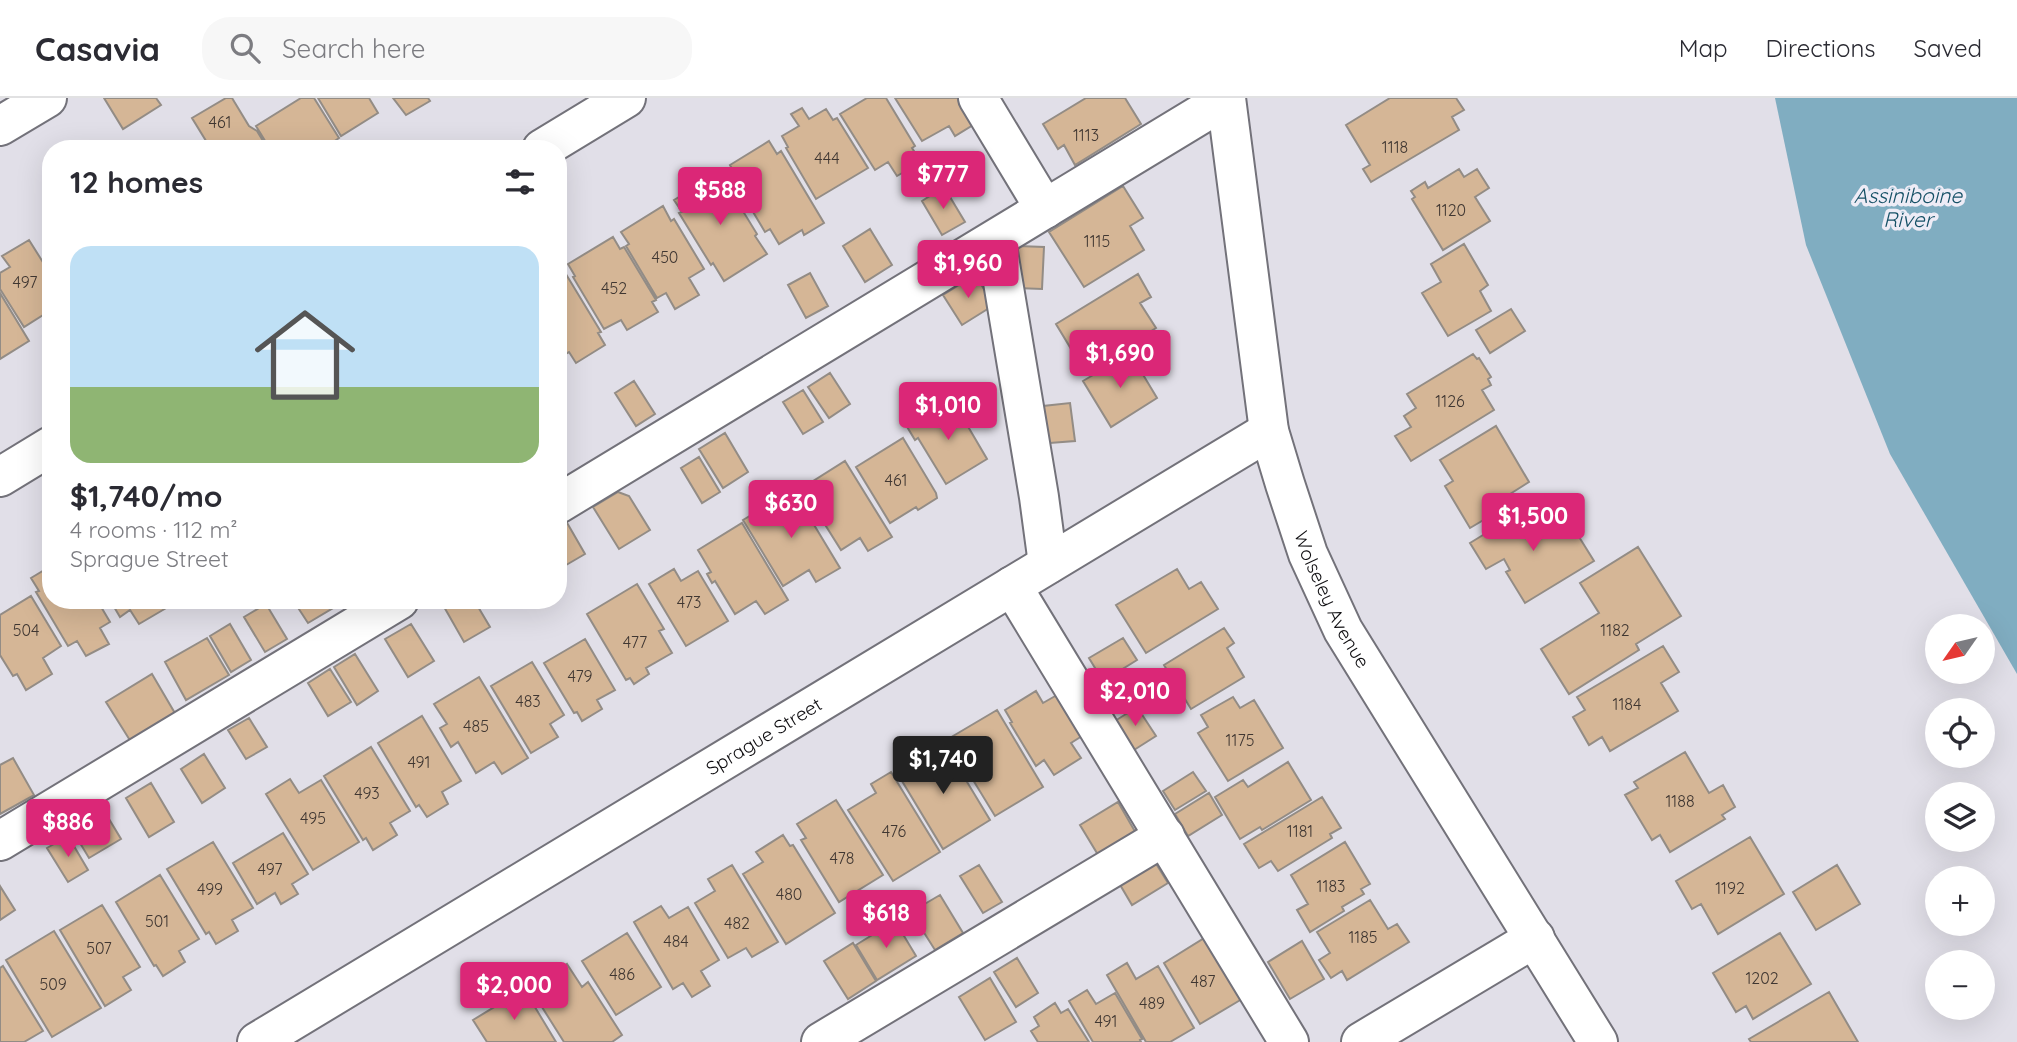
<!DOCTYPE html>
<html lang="en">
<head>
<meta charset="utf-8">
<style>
	body { margin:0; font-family:Quicksand,sans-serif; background:#f7f7f7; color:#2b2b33; height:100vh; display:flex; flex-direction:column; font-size:26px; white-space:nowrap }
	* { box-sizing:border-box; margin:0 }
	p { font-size:23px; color:#7c7c81 }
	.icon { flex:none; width:38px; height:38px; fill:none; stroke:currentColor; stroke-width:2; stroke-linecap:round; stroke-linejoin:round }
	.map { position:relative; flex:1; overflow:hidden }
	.side { position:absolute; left:42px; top:42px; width:525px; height:469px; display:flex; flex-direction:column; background:#fff; border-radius:28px; box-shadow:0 7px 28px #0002 }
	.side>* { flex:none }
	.needle { width:46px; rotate:236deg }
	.buttons { position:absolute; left:1925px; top:516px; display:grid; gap:14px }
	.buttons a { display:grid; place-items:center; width:70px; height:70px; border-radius:50%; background:#fff; box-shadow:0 7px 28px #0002; font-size:35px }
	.price { position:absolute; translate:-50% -60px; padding:0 16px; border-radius:7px; background:#db2777; color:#fff; font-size:23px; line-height:46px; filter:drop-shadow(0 2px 4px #0008) }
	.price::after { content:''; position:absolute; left:50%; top:42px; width:21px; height:16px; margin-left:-10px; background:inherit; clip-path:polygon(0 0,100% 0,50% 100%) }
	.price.on { background:#222; color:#fff }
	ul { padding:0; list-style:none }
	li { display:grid; align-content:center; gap:14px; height:371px; padding:0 28px }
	li span { display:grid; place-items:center; height:217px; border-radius:21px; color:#555 }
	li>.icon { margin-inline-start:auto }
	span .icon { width:126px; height:126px; fill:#fffc; stroke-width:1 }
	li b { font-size:30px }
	h2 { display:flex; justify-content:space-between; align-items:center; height:84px; padding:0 28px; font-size:30px }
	header { display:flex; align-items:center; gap:42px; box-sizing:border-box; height:98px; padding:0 35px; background:#fff; border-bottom:2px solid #e1e1e2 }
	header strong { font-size:33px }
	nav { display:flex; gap:38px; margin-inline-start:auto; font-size:24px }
	.search { width:490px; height:63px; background:#f7f7f7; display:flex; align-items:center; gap:18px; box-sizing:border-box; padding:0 24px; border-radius:28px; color:#7c7c81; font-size:26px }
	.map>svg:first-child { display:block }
	.water { fill:#80adc1 }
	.building { fill:#d5b696; stroke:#938c85; stroke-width:2 }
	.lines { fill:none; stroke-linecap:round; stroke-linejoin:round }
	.minor-casing { stroke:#73727a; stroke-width:42 }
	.minor { stroke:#fff; stroke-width:38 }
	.labels { text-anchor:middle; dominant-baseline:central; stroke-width:7; stroke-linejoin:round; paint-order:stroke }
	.number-label { font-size:16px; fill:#403732 }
	.street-label { font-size:19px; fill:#0e0d10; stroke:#eeecf6 }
	.water-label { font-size:21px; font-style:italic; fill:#155066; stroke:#eeecf6 }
</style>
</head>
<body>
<header>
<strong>Casavia</strong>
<div class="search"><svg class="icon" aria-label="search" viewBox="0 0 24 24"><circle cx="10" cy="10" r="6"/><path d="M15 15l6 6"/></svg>Search here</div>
<nav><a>Map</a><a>Directions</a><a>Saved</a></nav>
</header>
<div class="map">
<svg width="2017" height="944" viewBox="0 0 2017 944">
	<rect width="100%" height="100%" fill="#e1dfe8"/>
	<path class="water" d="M1775,0h242v576l-127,-220 -84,-209z"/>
	<path class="building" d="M104,0h52l5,7 -38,24z
		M226,0h6l17,28 8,5 11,18h-57l-19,-31z
		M301,0h13l25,40 -16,11h-53l-14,-23z
		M318,0h51l9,15 -37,23z
		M393,0h35l2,3 -24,14z
		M867,0h19l29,48 -3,2 9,14 -24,14 -9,-14 -13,8 -35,-56z
		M895,0h71l7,27 -18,11 -6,-10 -27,15z
		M1086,0h39l16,26 -66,41 -11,-20 -6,4 -15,-25z
		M1390,0h66l8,12 -12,7 7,13 -88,52 -8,-13 7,-4 -24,-40z
		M802,10l7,11 17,-10 7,11 4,-2 31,50 -52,31 -30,-51 2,-1 -6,-11 17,-10 -8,-12z
		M769,43l8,13 4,-3 43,72 -20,12 -2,-5 -23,14 -9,-15 -5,3 -31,-52 3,-2 -7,-13z
		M1459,71l5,8 13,-8 12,19 -14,9 15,24 -47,29 -31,-51 3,-2 -4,-6 14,-9 3,6z
		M717,76l8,13 2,-2 30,49 -2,2 12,18 -43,27 -11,-18 -2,2 -32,-52 3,-1 -8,-12z
		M1123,88l20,32 -13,8 14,24 -60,37 -35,-55z
		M944,89l21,35 -23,13 -20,-34z
		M663,108l8,15 3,-2 30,50 -15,9 10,17 -24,14 -9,-16 -9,5 -31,-52 3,-2 -8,-12z
		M870,131l22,36 -27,17 -22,-36z
		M613,139l7,12 4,-2 32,53 -4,2 6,10 -31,18 -6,-10 -17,9 -31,-52 2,-1 -7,-12z
		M29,142l22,35v35l-27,17 -24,-38v-16l10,-6 -8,-11z
		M1464,146l24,41 -8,6 11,20 -43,25 -26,-43 19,-11 -10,-18z
		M1018,148l26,1 -2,42 -26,-1z
		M561,168l40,66 -3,1 7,12 -29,18 -7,-11 -11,6v-90z
		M810,175l18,33 -22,12 -18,-33z
		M1138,176l13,23 -11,6 16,25 -71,44 -29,-48z
		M975,177l19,30 -32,20 -19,-30z
		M0,195l29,48 -29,18z
		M1511,211l14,22 -35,22 -14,-23z
		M1130,255l27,45 -46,29 -28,-46z
		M1473,256l4,5 2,-1 12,19 -3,2 3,6 -9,5 12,20 -83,51 -16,-25 16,-9 -7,-11 12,-8 -9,-14z
		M830,275l20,31 -21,14 -21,-31z
		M634,283l21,33 -19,12 -21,-33z
		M803,292l20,32 -20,12 -20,-32z
		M953,303l34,58 -41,25 -28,-46 -3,2 -9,-15 19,-11 2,3z
		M1070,305l5,38 -38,3 -3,-37z
		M1496,328l33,56 -19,12 4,8 -44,26 -25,-42 8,-5 -13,-21z
		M725,335l23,39 -25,16 -24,-39z
		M903,340l33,55 1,5 -19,12 -2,-3 -26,16 -34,-56z
		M699,359l21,35 -18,11 -21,-35z
		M845,363l47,76 -24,14 -8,-13 -19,12 -39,-62z
		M793,392l47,78 -24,14 -7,-12 -26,16 -40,-66z
		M618,394l11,4 21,34 -31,19 -26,-42z
		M1532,407l19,31 20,-12 23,37 -69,42 -19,-31 4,-2 -6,-11 -18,10 -16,-26z
		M566,423l19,33 -24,14 -3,-5v-38z
		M742,425l46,77 -23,14 -9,-13 -21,13 -20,-33 -3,2 -5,-9 4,-2 -13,-22z
		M1638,449l43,69 -45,28 3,6 -70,44 -28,-45 58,-36 -19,-30z
		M51,468v34h46l13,22 -10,6 9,16 -23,12 -9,-15 -9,5 -32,-54 3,-1 -8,-13z
		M674,471l7,12 17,-10 30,50 -42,25 -37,-62z
		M1177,471l12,20 12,-7 17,27 -72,44 -30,-48z
		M637,486l27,45 -5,2 13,22 -26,15 3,6 -15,10 -4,-6 -4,2 -39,-66z
		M31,498l30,50 -18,12 9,16 -26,16 -9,-16 -4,2 -13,-21v-40z
		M110,502h54l4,7 -29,17 -9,-14 -10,7z
		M293,502h36l4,8 -25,15z
		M451,502h23l16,27 -26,15 -21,-37z
		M266,506l21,35 -22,13 -21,-35z
		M230,526l21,36 -20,12 -21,-36z
		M411,526l23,37 -26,16 -23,-38z
		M1224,530l10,15 -7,5 17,29 -53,32 -27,-44z
		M207,540l22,37 -43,25 -21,-38z
		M1123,540l14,22 -34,21 -14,-23z
		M585,541l30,51 -18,10 5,9 -20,12 -5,-9 -3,1 -30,-50z
		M1663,548l16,26 -18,11 17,28 -68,40 -8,-14 -13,8 -16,-28 12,-7 -8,-13z
		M355,556l23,37 -21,14 -23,-38z
		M532,564l32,53 -14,9 8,13 -27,16 -40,-67z
		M330,571l21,33 -23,14 -20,-33z
		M152,576l24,41 -45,27 -25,-40z
		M479,579l49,81 -26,16 -8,-12 -18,11 -18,-31 -7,5 -11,-19 7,-4 -13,-20z
		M1036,593l7,12 14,-8 25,41 -11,7 10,15 -27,17 -10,-15 -8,6 -26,-43 2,-1 -7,-12z
		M1233,599l7,11 14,-8 29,48 -55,33 -30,-48 10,-6 -7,-12z
		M1137,609l19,29 -22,14 -19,-29z
		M997,612l46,77 -48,29 -47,-77z
		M422,618l39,65 -19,11 6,12 -21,13 -8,-12 -3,2 -38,-64z
		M249,620l18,29 -21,12 -18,-29z
		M941,646l9,16 7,-4 11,19 -4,2 26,43 -47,29 -47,-78z
		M371,649l39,64 -20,12 7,12 -24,15 -7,-12 -3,2 -39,-64z
		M1685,654l24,41 14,-8 12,22 -13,8 3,4 -55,33 -10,-17 -8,5 -27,-45 13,-7 -4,-6z
		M204,656l21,34 -23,15 -21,-34z
		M13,660l21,37 -34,19v-49z
		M1288,664l23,38 -49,30 -2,-3 -20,12 -25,-42 28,-17 5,7z
		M891,674l49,80 -47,29 -45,-71 28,-17 -5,-9z
		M1193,674l13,19 -31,19 -12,-19z
		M290,681l9,14 22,-13 38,62 -46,28 -47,-76z
		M151,685l23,39 -25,15 -23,-39z
		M1209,695l13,22 -34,21 -13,-22z
		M1322,699l19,31 -11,6 2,4 -54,33 -7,-10 -12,7 -15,-24z
		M836,702l47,75 -44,27 -38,-62 5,-2 -9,-14z
		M1118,704l19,33 -37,23 -20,-33z
		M100,706l21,35 -32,19 -21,-35z
		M283,735l25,41 -16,10 6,10 -17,10 -6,-11 -18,11 -24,-41z
		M783,737l7,11 3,-1 42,68 -49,31 -43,-70 20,-12 -7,-10z
		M68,738l20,34 -20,12 -21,-34z
		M1750,739l34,57 -66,40 -17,-30 -9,5 -16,-28z
		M213,744l40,66 -21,12 6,11 -22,13 -7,-12 -3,2 -39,-65z
		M1345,744l25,42 -9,5 3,5 -22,13 2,4 -34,21 -13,-22 11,-6 -17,-29z
		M1155,764l13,21 -36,22 -13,-22z
		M732,767l46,77 -26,15 -6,-9 -18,10 -33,-55 20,-12 -7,-12z
		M979,767l23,37 -19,11 -23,-37z
		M1837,767l23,39 -44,26 -23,-38z
		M160,777l39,64 -20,12 6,11 -22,14 -7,-11 -2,1 -38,-64z
		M0,788l15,24 -15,10z
		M940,797l23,38 -28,17 -24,-38z
		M1370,802l18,29 9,-5 12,18 -62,38 -5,-9 -11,7 -12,-18 11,-7 -13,-21z
		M102,807l38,62 -17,10 8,13 -26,16 -45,-76z
		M661,808l8,12 19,-11 31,53 -18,11 9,15 -18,11 -9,-14 -10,6 -39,-67z
		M895,823l21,35 -39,24 -21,-35z
		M54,833l47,77 -49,29 -46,-77z
		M627,835l34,54 -45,28 -34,-54z
		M1780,835l31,51 -58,35 -7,-13 -10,6 -23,-39z
		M1206,839l36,62 -42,25 -36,-61z
		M1302,843l22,38 -34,20 -22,-37z
		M853,845l23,38 -28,18 -24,-38z
		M1017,860l21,35 -22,14 -22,-35z
		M1127,865l9,16 22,-13 36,62 -24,14h-24l-39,-67z
		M567,866l15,23 6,-5 34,53 -10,7h-48l-34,-54z
		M3,868l40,65 -19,11h-24v-74z
		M990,880l26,44 -31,18 -26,-43z
		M524,891l32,53h-69l-14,-22z
		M1087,892l9,14 19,-11 27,46 -2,1 1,2h-48l-24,-41z
		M1829,894l29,50h-107l-2,-3z
		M1055,905l6,10 7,-4 21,33h-51l-7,-11 8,-5 -5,-9z"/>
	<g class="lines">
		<defs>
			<g id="minor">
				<path d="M978,0l67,111"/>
				<path id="s1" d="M1226,0l43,333 16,53 23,70 35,76 255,412"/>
				<path d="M0,28l47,-28"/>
				<path d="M542,51l84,-51"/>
				<path d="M996,142l43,257 9,67"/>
				<path d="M0,379l51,-31"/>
				<path d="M558,406l668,-405"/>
				<path d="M1012,488l277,456"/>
				<path d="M0,743l399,-241"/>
				<path id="s2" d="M257,944l1012,-611"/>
				<path d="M821,944l344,-206"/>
				<path d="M1361,944l174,-104"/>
			</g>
		</defs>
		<use href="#minor" class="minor-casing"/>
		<use href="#minor" class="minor"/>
	</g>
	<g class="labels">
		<g class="number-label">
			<text x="220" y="24">461</text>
			<text x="1086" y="37">1113</text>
			<text x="1395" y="49">1118</text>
			<text x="827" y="60">444</text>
			<text x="1451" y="112">1120</text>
			<text x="1097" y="143">1115</text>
			<text x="665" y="159">450</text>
			<text x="25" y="184">497</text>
			<text x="614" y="190">452</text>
			<text x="1450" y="303">1126</text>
			<text x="896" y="382">461</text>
			<text x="689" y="504">473</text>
			<text x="26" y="532">504</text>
			<text x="1615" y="532">1182</text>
			<text x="635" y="544">477</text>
			<text x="580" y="578">479</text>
			<text x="528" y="603">483</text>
			<text x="1627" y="606">1184</text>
			<text x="476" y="628">485</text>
			<text x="1240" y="642">1175</text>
			<text x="419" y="664">491</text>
			<text x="367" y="695">493</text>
			<text x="1680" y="703">1188</text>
			<text x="313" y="720">495</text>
			<text x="894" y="733">476</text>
			<text x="1300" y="733">1181</text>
			<text x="842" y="760">478</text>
			<text x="270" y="771">497</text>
			<text x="1331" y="788">1183</text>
			<text x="1730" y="790">1192</text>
			<text x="210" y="791">499</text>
			<text x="789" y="796">480</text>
			<text x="157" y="823">501</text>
			<text x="737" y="825">482</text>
			<text x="1363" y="839">1185</text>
			<text x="676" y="843">484</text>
			<text x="99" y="850">507</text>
			<text x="622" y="876">486</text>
			<text x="1762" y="880">1202</text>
			<text x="1203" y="883">487</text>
			<text x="53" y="886">509</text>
			<text x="1152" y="905">489</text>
			<text x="1106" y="923">491</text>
		</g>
		<g class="street-label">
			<text stroke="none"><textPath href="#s1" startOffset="516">Wolseley Avenue</textPath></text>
			<text stroke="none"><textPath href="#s2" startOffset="592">Sprague Street</textPath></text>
		</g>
		<g class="water-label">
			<text x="1908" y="97">Assiniboine<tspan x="1908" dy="24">River</tspan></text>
		</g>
	</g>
</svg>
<div class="buttons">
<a><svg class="needle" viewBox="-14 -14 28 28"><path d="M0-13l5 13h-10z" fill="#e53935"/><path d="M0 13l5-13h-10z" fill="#7c7c81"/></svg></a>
<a><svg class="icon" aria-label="locate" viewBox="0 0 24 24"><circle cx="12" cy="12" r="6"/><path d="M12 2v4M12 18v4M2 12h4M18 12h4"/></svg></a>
<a><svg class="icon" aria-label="layers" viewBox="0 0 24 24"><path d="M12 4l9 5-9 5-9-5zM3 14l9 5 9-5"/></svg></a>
<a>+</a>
<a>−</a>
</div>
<b class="price" style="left:943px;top:113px">$777</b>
<b class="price" style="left:720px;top:129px">$588</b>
<b class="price" style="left:968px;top:202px">$1,960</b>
<b class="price" style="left:1120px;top:292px">$1,690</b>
<b class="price" style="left:948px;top:344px">$1,010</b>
<b class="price" style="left:791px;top:442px">$630</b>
<b class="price" style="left:1533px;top:455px">$1,500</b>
<b class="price" style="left:1135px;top:630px">$2,010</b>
<b class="price on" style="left:943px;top:698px">$1,740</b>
<b class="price" style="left:68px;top:761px">$886</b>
<b class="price" style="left:886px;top:852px">$618</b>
<b class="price" style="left:514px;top:924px">$2,000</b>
<section class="side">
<h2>12 homes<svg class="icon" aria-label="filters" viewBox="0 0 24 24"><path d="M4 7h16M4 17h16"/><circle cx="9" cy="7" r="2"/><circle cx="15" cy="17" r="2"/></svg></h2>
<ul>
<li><span style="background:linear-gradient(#bfe0f5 65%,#8fb573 0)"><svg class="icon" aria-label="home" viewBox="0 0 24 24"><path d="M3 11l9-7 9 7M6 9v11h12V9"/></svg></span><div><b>$1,740/mo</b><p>4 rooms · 112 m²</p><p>Sprague Street</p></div></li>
</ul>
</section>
</div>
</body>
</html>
